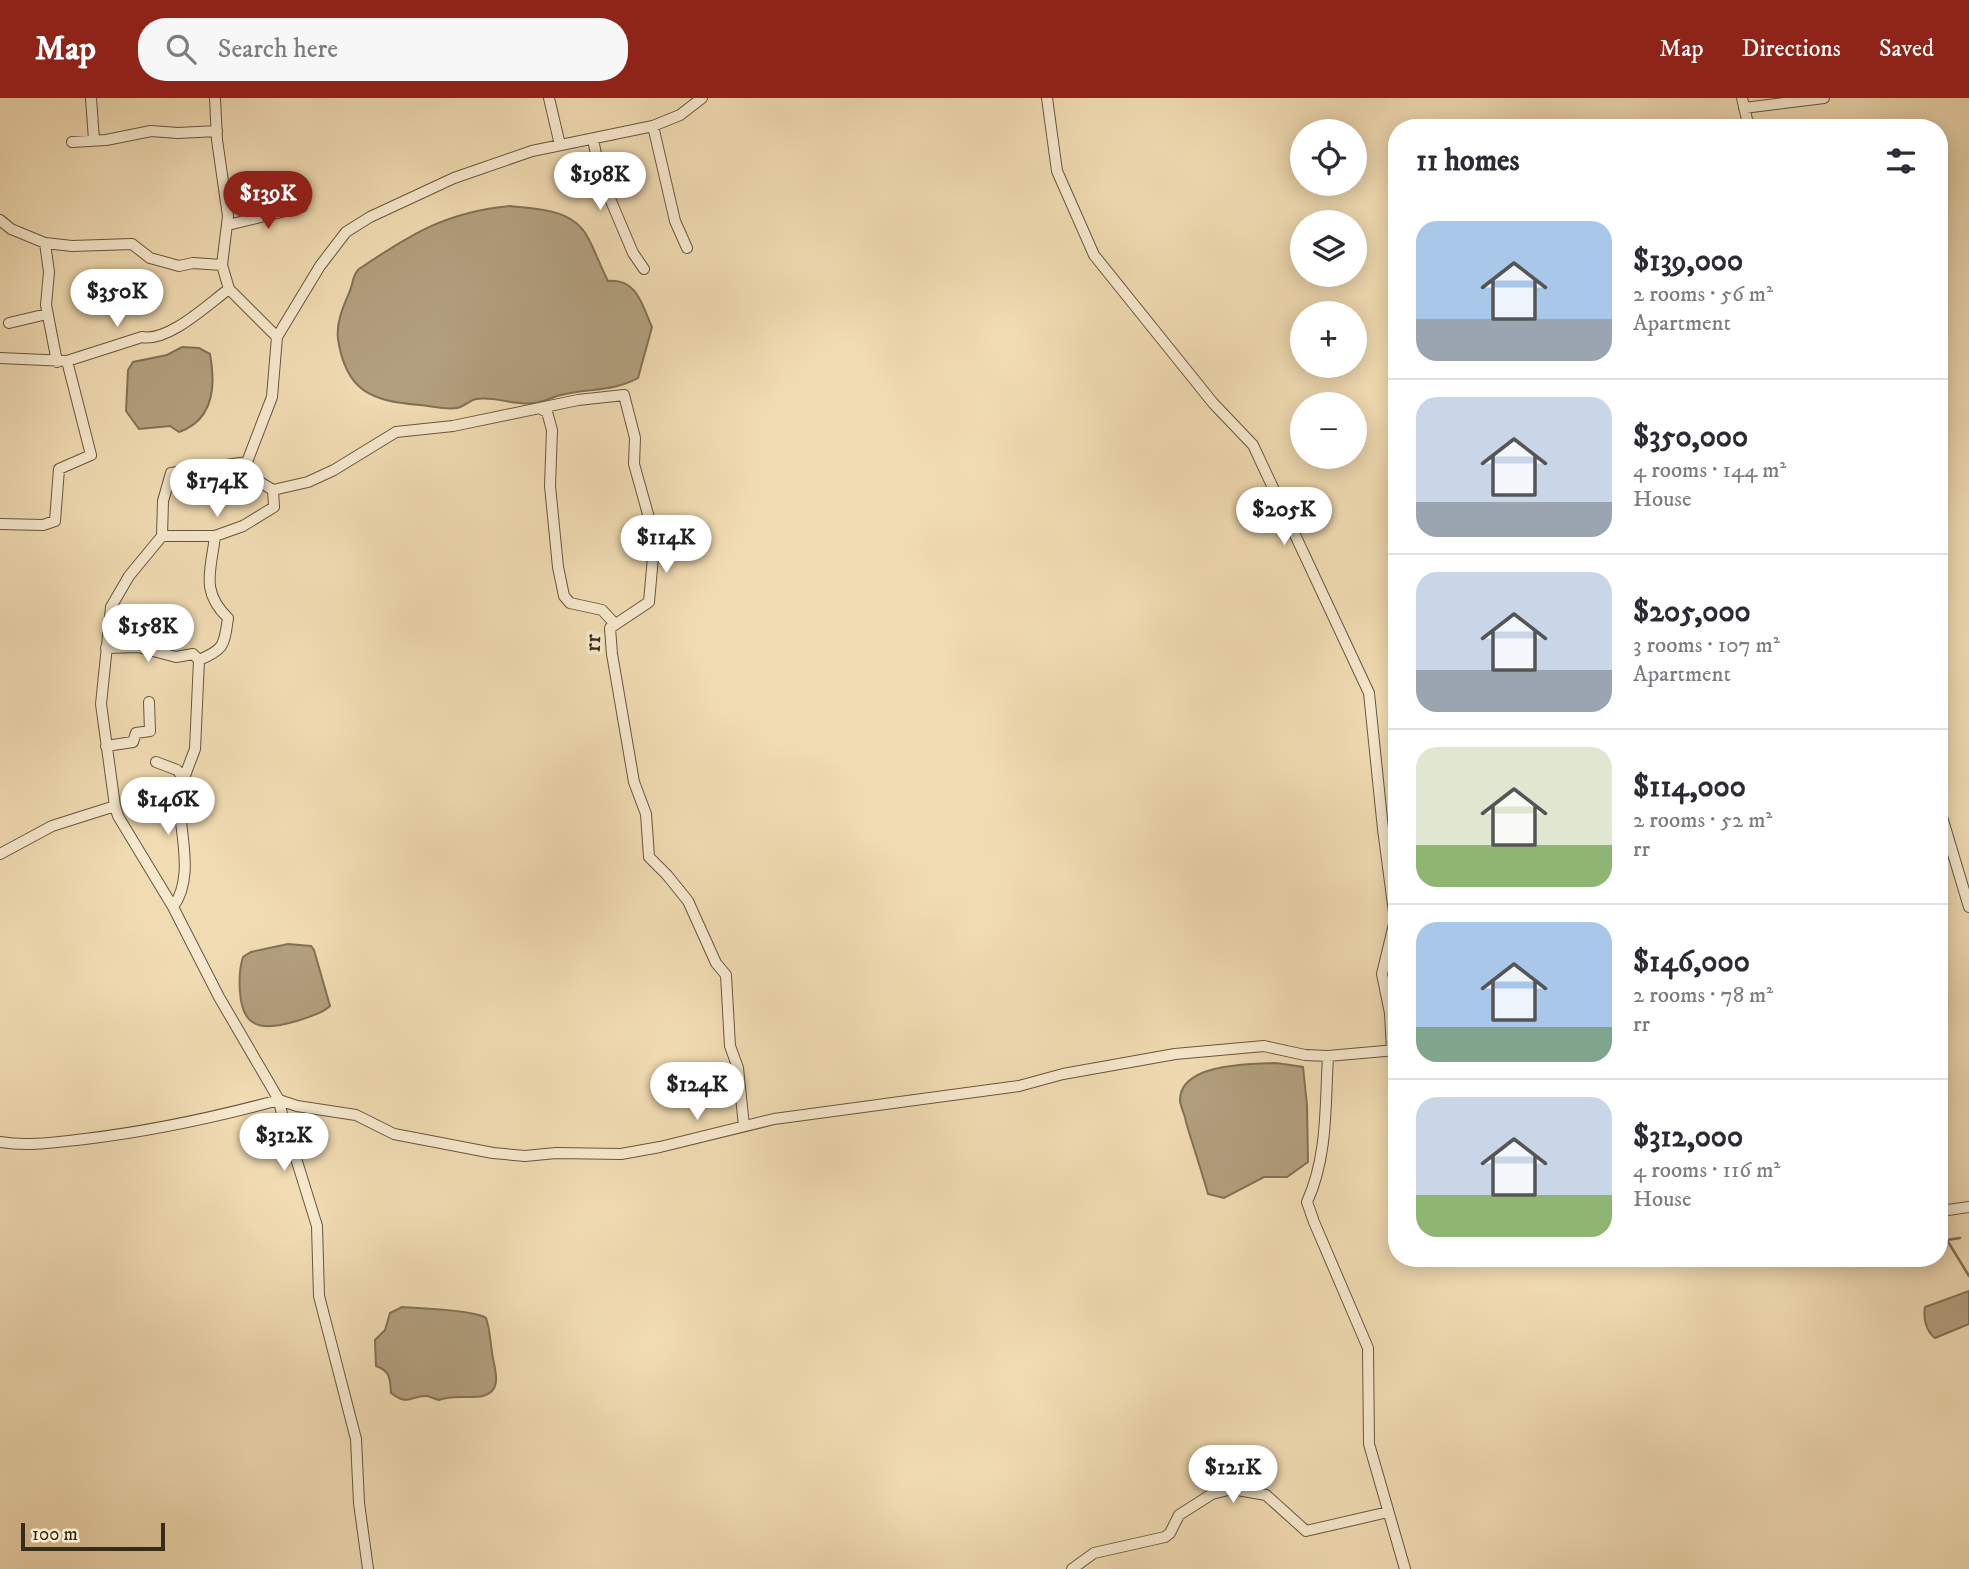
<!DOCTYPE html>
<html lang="en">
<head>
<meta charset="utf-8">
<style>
	body { margin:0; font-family:"IM FELL DW Pica",serif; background:#f7f7f7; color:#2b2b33; height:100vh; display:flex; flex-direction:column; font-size:26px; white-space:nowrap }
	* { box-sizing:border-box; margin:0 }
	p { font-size:23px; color:#7c7c81 }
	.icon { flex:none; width:38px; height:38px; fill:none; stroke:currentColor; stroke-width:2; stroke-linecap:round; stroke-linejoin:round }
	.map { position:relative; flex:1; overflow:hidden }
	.drawer { position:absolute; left:1388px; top:21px; width:560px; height:1148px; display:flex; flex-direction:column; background:#fff; border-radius:28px; box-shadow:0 4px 18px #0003 }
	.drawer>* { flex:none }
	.fabs { position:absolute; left:1290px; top:21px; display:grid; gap:14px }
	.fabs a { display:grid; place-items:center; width:77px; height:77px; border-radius:50%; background:#fff; box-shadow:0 4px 18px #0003; font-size:35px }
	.scale { position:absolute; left:21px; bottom:18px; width:144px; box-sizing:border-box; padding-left:7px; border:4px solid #372b1a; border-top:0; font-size:19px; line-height:24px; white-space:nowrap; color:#372b1a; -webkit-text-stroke:5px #f6e8cd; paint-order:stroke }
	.price { position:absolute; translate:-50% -60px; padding:0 16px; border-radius:24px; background:#fff; color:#222; font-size:23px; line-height:46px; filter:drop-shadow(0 2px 4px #0008) }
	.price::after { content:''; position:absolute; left:50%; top:42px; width:21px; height:16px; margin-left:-10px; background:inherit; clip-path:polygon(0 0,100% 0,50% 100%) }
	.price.active { background:#8f2418; color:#fff }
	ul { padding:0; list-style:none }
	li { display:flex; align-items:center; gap:21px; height:175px; padding:0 28px }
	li+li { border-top:2px solid #e1e1e2 }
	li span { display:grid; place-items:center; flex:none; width:196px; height:140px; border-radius:21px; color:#555 }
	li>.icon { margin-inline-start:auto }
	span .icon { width:84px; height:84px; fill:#fffc; stroke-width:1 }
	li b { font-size:30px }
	h2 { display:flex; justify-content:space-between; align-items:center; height:84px; padding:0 28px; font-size:30px }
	header { display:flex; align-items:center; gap:42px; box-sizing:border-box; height:98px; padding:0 35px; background:#8f2418; color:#fff }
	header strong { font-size:33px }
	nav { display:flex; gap:38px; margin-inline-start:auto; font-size:24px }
	.search { width:490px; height:63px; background:#f7f7f7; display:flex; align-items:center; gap:18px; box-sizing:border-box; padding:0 24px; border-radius:28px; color:#7c7c81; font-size:26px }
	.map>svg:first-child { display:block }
	.water { fill:#b29f7e; stroke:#817156; stroke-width:2 }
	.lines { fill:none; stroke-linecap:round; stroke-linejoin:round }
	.stream { stroke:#817156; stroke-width:2.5 }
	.minor-casing { stroke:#665740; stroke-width:12 }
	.minor { stroke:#f6e8cd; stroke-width:10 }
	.labels { text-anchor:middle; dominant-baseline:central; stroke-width:7; stroke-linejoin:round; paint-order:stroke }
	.street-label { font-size:24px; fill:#372b1a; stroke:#f6e8cd }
</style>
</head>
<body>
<header>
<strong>Map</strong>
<div class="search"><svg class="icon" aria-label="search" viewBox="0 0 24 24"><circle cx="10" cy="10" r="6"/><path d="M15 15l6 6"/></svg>Search here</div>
<nav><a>Map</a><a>Directions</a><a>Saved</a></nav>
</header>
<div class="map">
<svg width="1969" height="1471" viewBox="0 0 1969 1471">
	<rect width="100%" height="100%" fill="#f1dbb2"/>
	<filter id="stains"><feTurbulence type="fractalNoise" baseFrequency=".00286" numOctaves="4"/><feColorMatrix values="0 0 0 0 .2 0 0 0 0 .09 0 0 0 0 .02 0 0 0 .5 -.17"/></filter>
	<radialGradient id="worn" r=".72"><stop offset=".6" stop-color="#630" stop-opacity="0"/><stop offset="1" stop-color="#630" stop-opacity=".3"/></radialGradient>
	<path class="water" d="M510,108c27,3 62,3 77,30 8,14 13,30 21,45 29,-3 34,24 44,46l-14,51c-25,14 -50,10 -77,17 -9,2 -17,7 -26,8 -19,3 -40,-7 -59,-4 -6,1 -12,8 -19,9 -11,2 -26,-2 -37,-3 -48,-4 -74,-13 -82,-66 -2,-16 5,-32 11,-46 5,-10 2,-16 10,-24 52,-35 87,-57 151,-63z
		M182,249l17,1 11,6c6,32 4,66 -31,78l-9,-6 -31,3 -13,-18 2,-41 5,-8 34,-7z
		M288,846l23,2 3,4 16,56c-8,8 -20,10 -30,14 -13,4 -37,11 -49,1 -14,-11 -13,-48 -8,-64l8,-5z
		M1276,965l27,4 4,38 1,57 -21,15h-23l-40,21 -16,-4c-7,-25 -15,-48 -22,-72 -1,-7 -5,-14 -6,-21 -1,-38 70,-37 96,-38z
		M1969,1193v33l-34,14c-9,-7 -12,-20 -10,-31z
		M402,1209c16,1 75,3 84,11 4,11 4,22 6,34 1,14 13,38 -9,44 -15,3 -29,-2 -44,4 -4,-1 -8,-3 -12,-4 -17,-1 -18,11 -36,-3 -1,-13 0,-22 -15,-27l-1,-26 10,-10 5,-17z"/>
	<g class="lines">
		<path class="stream" d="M1960,1140l-13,2 22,36"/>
		<defs>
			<path id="minor" d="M91,0l3,42
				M215,0l2,42 11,76 -6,49 7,24 48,48
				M549,0l11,47
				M1047,0l10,73 37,84 119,148 40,42 116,248 14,136 12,91 -13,54 8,39 2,37
				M1742,0l7,30
				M1744,10l80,-10
				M653,28l22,95 12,27
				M593,41l7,36 33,78 11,16
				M72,44l34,-2 45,-9 27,2 39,-2
				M0,122l11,9 34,14 4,29 -3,33 11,57
				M228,127l74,-18
				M45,145l27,3 60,-2 18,14 29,8 14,-3 29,2
				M9,225l38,-9
				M0,260l67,3 75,-24c27,5 66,-33 87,-48
				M541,311l6,3 5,18 -2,56 8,81 6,29 6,7 32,7 13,14
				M247,364l11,19 15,9 35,-8 26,-12 62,-38 57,-6 125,-26 46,-5 11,43 -1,26 17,61 2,32 -4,45 -39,26 2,26 22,128 12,32 3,43 18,18 21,26 28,62 10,12 4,71 8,22 6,58
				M0,426l43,1 12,-4 4,-52 32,-14 -24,-94
				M162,438h53l28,-10 31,-19 -1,-17
				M106,550l32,-1 38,10 17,-3 6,6
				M106,648l27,-4 3,-9 14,-2 -1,-29
				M156,664l21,8 7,8 11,-29 4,-89c26,-11 25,-15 29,-42 -28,-27 -17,-47 -13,-82
				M1939,709l30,100
				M0,756l52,-28 63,-20
				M173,809c20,-27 9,-66 7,-96 -1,-11 2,-23 4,-33
				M1328,958c-3,49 0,100 -21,146l7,20 54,126 1,96 36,125
				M0,1044c28,5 58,0 85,-3 66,-8 131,-22 194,-39l18,6 59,9 38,19 99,19 32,3 31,-3 65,1 39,-7 114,-28 245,-33 44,-12 112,-20 89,-8 41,9 23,1 68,-6
				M1939,1110l9,2 21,-3
				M368,1471l-9,-66 -3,-64 -37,-143 -2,-70 -36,-116 -2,-10 -60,-103 -46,-90 -55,-91 -3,-10 -14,-102 10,-97 18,-31 33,-40 1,-35 8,-28 76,-11 25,-65 5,-60 43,-71 26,-34 24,-15 84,-39 78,-27 121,-25 27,-11 22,-17
				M1072,1471l22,-16 71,-16 5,-4 9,-18 33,-21 20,-5 34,6 40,36 82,-19"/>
		</defs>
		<use href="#minor" class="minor-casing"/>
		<use href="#minor" class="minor"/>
	</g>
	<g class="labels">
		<g class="street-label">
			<text transform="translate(593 545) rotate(-88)">rr</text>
		</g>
	</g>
	<rect width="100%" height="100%" filter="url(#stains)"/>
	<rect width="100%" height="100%" fill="url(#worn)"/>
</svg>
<div class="fabs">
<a><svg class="icon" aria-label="locate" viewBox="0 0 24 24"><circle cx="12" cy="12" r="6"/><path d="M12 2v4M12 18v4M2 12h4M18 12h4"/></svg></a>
<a><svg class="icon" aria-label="layers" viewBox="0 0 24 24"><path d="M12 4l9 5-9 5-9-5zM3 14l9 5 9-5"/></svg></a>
<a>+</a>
<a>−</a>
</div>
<div class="scale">100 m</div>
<b class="price" style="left:600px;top:114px">$198K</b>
<b class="price active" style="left:268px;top:133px">$139K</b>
<b class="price" style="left:117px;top:231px">$350K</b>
<b class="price" style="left:217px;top:421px">$174K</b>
<b class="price" style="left:1284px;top:449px">$205K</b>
<b class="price" style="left:666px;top:477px">$114K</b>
<b class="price" style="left:148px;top:566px">$158K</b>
<b class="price" style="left:168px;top:739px">$146K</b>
<b class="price" style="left:697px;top:1024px">$124K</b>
<b class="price" style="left:284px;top:1075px">$312K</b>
<b class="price" style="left:1233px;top:1407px">$121K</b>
<section class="drawer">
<h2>11 homes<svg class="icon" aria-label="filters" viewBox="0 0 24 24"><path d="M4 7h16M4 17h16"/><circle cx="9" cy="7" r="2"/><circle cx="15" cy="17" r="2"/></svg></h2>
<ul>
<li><span style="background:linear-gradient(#a9c7e8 70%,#9aa5b1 0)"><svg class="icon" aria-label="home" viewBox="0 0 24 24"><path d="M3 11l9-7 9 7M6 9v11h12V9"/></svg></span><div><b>$139,000</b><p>2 rooms · 56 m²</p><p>Apartment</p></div></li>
<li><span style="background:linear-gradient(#c9d6e8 75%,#9aa5b1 0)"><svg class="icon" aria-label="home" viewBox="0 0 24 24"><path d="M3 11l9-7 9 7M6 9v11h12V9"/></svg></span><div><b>$350,000</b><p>4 rooms · 144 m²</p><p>House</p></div></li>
<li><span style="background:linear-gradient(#c9d6e8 70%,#9aa5b1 0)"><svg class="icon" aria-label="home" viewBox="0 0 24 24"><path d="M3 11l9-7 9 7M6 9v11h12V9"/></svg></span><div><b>$205,000</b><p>3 rooms · 107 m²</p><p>Apartment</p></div></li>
<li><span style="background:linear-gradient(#dfe7d0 70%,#8fb573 0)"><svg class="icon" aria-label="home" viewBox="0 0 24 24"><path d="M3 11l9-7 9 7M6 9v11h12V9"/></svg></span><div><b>$114,000</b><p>2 rooms · 52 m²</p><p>rr</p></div></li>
<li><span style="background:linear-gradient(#a9c7e8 75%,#7fa58c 0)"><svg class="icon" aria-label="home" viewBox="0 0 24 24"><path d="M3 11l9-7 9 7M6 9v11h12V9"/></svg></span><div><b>$146,000</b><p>2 rooms · 78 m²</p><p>rr</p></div></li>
<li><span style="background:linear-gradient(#c9d6e8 70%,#8fb573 0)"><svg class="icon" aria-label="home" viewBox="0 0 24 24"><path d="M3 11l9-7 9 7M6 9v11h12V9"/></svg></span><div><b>$312,000</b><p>4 rooms · 116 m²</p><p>House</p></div></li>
</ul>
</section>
</div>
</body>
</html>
